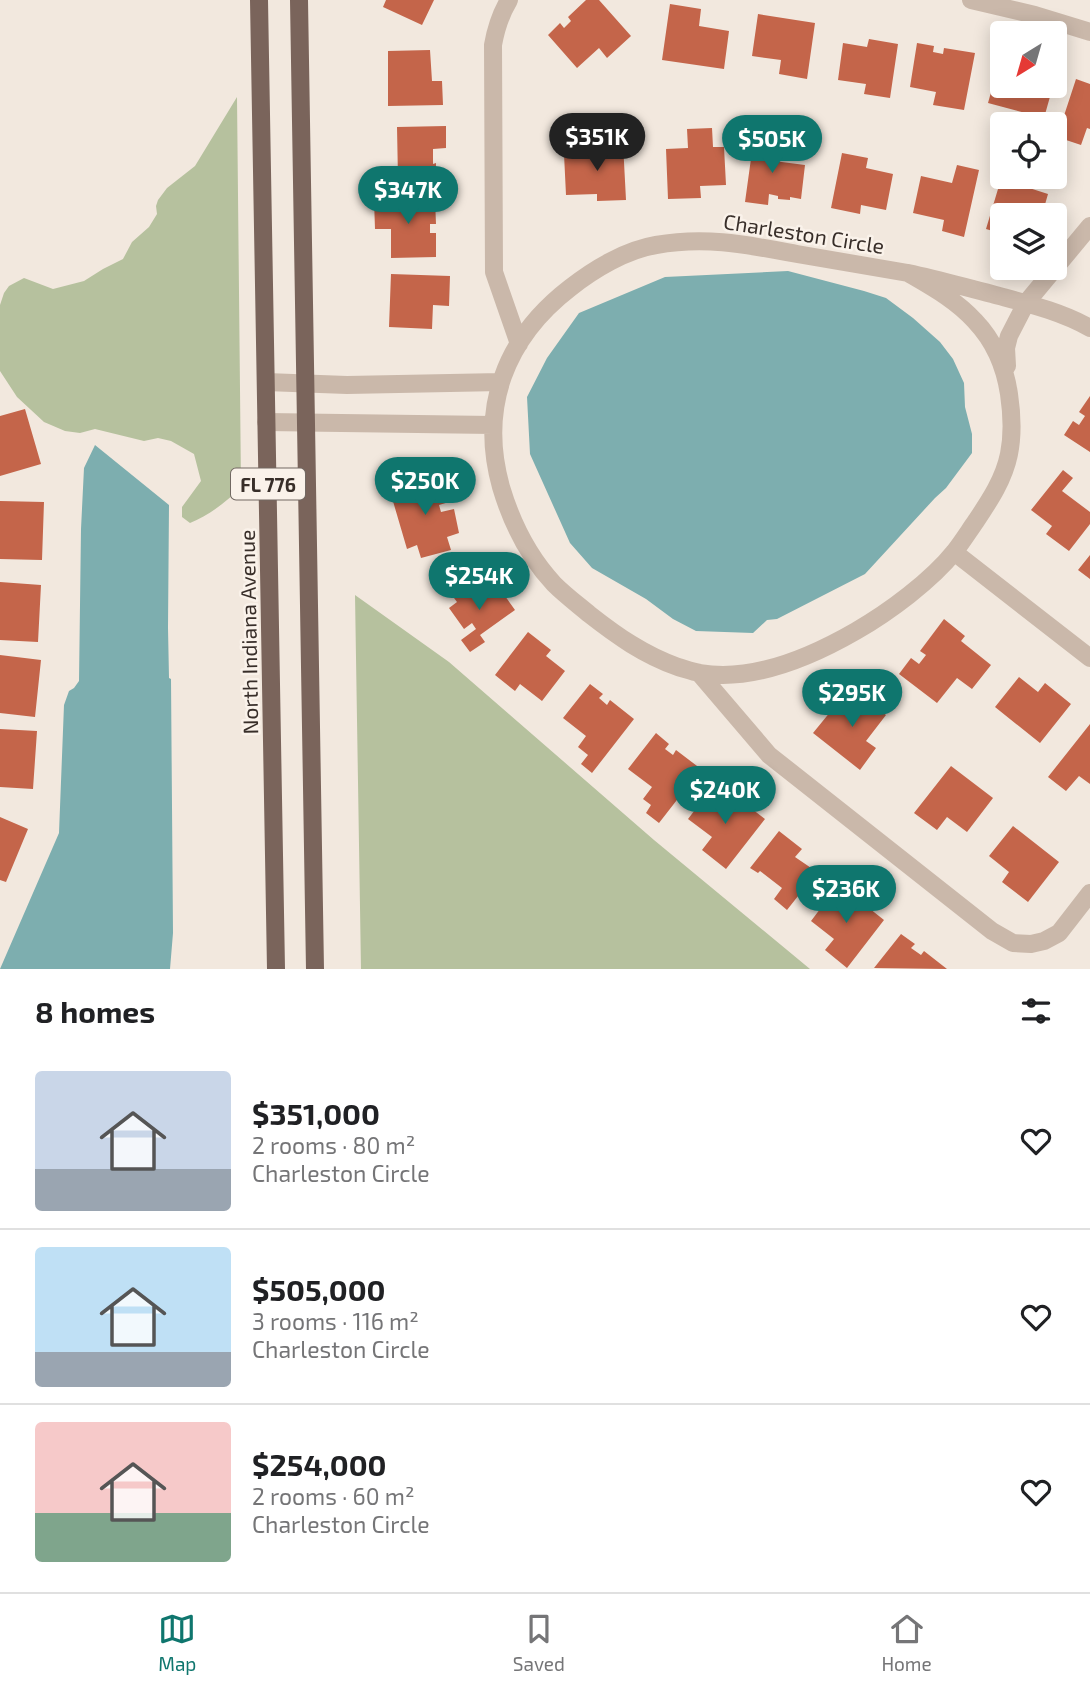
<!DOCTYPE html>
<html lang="en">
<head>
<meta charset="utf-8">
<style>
	body { margin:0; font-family:"Exo 2",sans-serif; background:#f2f2f2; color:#202124; height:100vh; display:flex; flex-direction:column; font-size:26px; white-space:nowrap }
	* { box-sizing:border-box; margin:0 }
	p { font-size:23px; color:#757577 }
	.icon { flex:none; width:38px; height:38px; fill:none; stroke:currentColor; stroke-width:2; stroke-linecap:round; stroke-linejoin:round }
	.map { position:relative; height:969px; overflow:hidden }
	.drawer { display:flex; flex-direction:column; background:#fff; flex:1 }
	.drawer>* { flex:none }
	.needle { width:46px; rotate:217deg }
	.tools { position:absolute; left:990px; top:21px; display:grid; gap:14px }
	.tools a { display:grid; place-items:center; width:77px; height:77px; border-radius:7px; background:#fff; box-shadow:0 4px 18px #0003; font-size:35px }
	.price { position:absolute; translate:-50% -60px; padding:0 16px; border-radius:24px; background:#0f766e; color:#fff; font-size:23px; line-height:46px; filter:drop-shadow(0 2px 4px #0008) }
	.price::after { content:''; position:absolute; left:50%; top:42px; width:21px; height:16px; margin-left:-10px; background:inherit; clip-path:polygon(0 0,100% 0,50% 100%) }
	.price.selected { background:#222; color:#fff }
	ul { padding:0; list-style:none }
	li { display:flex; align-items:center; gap:21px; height:175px; padding:0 35px }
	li+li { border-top:2px solid #e0e0e0 }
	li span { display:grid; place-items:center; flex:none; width:196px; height:140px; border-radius:7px; color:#555 }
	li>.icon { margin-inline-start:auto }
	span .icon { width:84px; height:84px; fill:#fffc; stroke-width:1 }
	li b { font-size:30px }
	h2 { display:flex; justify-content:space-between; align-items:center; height:84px; padding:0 35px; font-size:30px }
	.tabs { display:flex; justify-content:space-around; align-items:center; height:98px; border-top:2px solid #e0e0e0; background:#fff; font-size:19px; color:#757577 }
	.tabs a { display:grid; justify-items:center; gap:4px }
	.tabs .selected { color:#0f766e }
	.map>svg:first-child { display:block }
	.green { fill:#b6c19e }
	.water { fill:#7daeaf }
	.building { fill:#c4654a }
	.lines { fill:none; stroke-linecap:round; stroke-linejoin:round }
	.minor { stroke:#cab8aa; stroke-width:18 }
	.primary { stroke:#7a645b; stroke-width:18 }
	.labels { text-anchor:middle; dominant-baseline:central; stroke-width:5; stroke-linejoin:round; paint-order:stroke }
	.shield { fill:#faf2ea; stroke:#726963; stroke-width:2 }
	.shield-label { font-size:19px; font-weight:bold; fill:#382e29 }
	.street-label { font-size:21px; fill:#382e29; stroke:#faf2ea }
</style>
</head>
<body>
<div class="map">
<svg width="1090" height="969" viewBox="0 0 1090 969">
	<rect width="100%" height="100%" fill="#f2e8de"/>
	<path class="green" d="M237,97l4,390c-13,14 -33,29 -51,36l-8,-6v-10l19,-26 -7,-27 -23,-13 -13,-3 -14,3 -49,-12 -15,4 -15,-2 -21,-9 -27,-25 -17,-26v-66l4,-12 5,-7 15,-8 29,11 31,-8 19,-12 20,-10 9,-17 17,-15 8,-13 -1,-8 2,-6 9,-12 28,-22z
		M355,595l94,67 205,178 156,129h-449z"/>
	<path class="water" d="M788,271l76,20 22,7 27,20 27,24 13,17 11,24 1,24 7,27v19l-26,35 -11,10 -70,76 -88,45 -10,1 -14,13 -57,-2 -23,-12 -27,-20 -54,-31 -22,-25 -40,-89 -3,-57 20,-39 32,-45 86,-36z
		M95,445l74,60 -1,123 1,50 2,1 2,254 -3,36h-170l59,-136 5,-128 5,-14 5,-3 5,-7 2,-152 3,-61z"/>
	<path class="building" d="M386,0h48l-12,25 -39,-18z
		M586,0h13l32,36 -24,22 -8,-10 -22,20 -29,-33 12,-12 4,5 7,-7 -3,-4z
		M670,4l31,5 -2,17 30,5 -5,38 -62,-9z
		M758,14l57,9 -8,56 -28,-5 2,-14 -29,-4z
		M869,39l29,5 -8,54 -26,-4 2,-10 -28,-4 5,-37 24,4z
		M917,43l17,3 -1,6 10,2 1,-6 31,5 -11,57 -31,-5 3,-13 -26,-5z
		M430,50l2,31h10l1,24 -55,1v-55z
		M998,67l5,1v18h50l-9,32 -56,-15z
		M1076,79l14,5v45l-3,-1 -6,17 -24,-8z
		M446,126v22l-13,1v15l3,-1v15l-38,1 -1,-52z
		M712,128l1,19h11l2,38 -26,1 1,12 -33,1 -2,-50 22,-1 -1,-19z
		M754,137l22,3 -2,21 31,4 -4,34 -11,-2v3l-12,-1v-3l-9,-2 -1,11 -23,-3z
		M623,143l3,57 -29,1v-7l-31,1 -2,-41 31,-1v-9z
		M842,153l26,5 -2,10 27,6 -7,36 -25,-5 -1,9 -29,-6z
		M957,165l22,5 -15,67 -22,-6 2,-11 -31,-7 8,-37 31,7z
		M1001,179l47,15 -6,21h-39v19l-17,-5z
		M435,199l1,25h-6v9h6v24l-45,1v-29h-16l-1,-29z
		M391,274l59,2 -1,30 -16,-1 -1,24 -43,-2z
		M1090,396v56l-26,-17 9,-14 6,4 6,-9 -6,-4z
		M25,409l16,55 -41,12v-60z
		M1063,470l10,8 -11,13 28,21v12l-21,27 -23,-17 6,-8 -21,-16z
		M442,476l7,26 -10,3 2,7 13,-3 5,24 -12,4 4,13 -30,8 -4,-13 -10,4 -17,-58z
		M0,501l44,1 -2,58 -42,-1z
		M1090,555v24l-12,-9z
		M472,579l14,19 14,-9 15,21 -35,25 5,7 -15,10 -9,-12 15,-11 -4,-6 -8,6 -15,-21 8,-6 -6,-8z
		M0,582l41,3 -3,57 -38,-2z
		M944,619l21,17 -4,5 30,24 -19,24 -15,-11 -20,25 -38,-29 12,-16 8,6 7,-9 -6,-4z
		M528,632l23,18 -5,6 19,15 -23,30 -22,-17 -5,7 -20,-16z
		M0,655l41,5 -6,57 -35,-4z
		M1019,677l19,15 7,-9 26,21 -31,39 -45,-36z
		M590,684l13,10 -4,4 8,7 3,-5 24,19 -42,54 -11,-9 7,-9 -10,-8 8,-11 -23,-18z
		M852,688l34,27 -20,26 10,7 -16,22 -47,-37 18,-22 5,3 7,-9 -3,-3z
		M1090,724v60l-11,-8 -13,15 -18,-14z
		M0,729l37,2 -4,58 -33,-2z
		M656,733l13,11 -4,5 8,6 3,-5 25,19 -42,54 -13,-10 5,-8 -8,-6 9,-12 -24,-18z
		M951,766l42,32 -26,34 -20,-15 -10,13 -23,-17z
		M714,785l13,10 -3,3 10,7 5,-6 26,20 -39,50 -24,-19 10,-13 -24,-18z
		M0,817l28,12 -22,53 -6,-2z
		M1013,826l46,36 -31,40 -26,-20 7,-10 -20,-16z
		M779,831l23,18 -7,8 22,15 -30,38 -13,-11 8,-11 -22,-17 -2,2 -8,-5z
		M839,884l14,10 -5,6 8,6 4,-5 24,19 -37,48 -22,-18 9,-11 -23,-18z
		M901,934l14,10 -4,4 10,7 3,-4 23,18 -73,-1z"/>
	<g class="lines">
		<path class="minor" d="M509,0c-9,15 -13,28 -16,45l1,227 25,72
			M971,0l64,15 55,17
			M908,273c24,14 48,27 67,48 19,20 30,46 34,73 3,20 4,40 0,60 -5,25 -19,46 -33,67 -7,10 -14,21 -21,30 -24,30 -66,61 -99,80 -45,26 -104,51 -156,42 -7,-1 -15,-4 -22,-6 -34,-12 -61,-31 -89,-53 -12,-10 -24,-19 -35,-30 -26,-28 -42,-60 -53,-97 -22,-79 4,-149 69,-199 24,-19 56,-38 86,-43 51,-9 92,0 141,9 37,6 74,13 111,19 29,6 56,14 84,21 33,9 68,17 98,34
			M1007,366l-1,-18 3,-12 17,-33 64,-77
			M266,382l81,3 154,-3
			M266,422l227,3
			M954,552l136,106
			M699,673l70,82 223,176 21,12 18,1 13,-3 15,-8 31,-40"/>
		<path class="primary" d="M259,0l17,969
			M299,0l16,969"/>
	</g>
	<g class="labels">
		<rect class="shield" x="231" y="468.5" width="74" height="31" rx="5"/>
		<g class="shield-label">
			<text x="268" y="484">FL 776</text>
		</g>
		<g class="street-label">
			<text transform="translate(804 233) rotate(9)">Charleston Circle</text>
			<text transform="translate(248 632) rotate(-91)">North Indiana Avenue</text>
		</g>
	</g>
</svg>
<div class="tools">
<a><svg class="needle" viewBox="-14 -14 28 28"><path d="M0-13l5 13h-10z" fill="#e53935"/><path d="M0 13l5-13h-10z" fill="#757577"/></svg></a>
<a><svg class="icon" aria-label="locate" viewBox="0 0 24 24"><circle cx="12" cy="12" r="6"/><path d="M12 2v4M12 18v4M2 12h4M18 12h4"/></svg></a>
<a><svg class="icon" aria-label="layers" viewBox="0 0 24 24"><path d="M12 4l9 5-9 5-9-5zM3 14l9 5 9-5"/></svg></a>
</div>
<b class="price selected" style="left:597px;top:173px">$351K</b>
<b class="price" style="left:772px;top:175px">$505K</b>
<b class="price" style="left:408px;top:226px">$347K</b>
<b class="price" style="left:425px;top:517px">$250K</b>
<b class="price" style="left:479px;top:612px">$254K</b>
<b class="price" style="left:852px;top:729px">$295K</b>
<b class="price" style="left:725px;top:826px">$240K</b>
<b class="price" style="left:846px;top:925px">$236K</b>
</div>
<section class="drawer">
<h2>8 homes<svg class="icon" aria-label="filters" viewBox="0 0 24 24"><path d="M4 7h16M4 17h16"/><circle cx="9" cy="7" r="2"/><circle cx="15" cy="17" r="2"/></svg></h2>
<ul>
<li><span style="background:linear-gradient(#c9d6e8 70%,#9aa5b1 0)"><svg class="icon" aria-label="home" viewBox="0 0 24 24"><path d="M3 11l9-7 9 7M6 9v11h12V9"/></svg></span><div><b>$351,000</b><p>2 rooms · 80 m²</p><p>Charleston Circle</p></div><svg class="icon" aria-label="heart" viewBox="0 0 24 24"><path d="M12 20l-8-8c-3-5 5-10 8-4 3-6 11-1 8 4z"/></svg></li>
<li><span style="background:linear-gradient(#bfe0f5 75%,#9aa5b1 0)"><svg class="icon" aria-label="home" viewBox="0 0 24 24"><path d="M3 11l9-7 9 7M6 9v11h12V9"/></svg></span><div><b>$505,000</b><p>3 rooms · 116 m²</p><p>Charleston Circle</p></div><svg class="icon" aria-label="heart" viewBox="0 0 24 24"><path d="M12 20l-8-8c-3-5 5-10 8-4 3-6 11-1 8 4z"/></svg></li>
<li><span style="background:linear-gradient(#f6c9c9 65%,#7fa58c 0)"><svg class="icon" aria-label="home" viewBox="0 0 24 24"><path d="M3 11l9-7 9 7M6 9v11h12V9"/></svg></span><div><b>$254,000</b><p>2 rooms · 60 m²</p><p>Charleston Circle</p></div><svg class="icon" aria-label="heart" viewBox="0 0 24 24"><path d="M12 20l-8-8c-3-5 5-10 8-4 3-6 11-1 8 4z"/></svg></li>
</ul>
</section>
<nav class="tabs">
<a class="selected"><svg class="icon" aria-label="map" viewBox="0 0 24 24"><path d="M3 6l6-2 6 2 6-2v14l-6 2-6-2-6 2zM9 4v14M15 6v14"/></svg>Map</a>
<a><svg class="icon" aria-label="saved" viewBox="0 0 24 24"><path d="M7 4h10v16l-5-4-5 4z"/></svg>Saved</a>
<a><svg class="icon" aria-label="home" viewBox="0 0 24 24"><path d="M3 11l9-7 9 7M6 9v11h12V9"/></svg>Home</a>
</nav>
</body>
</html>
